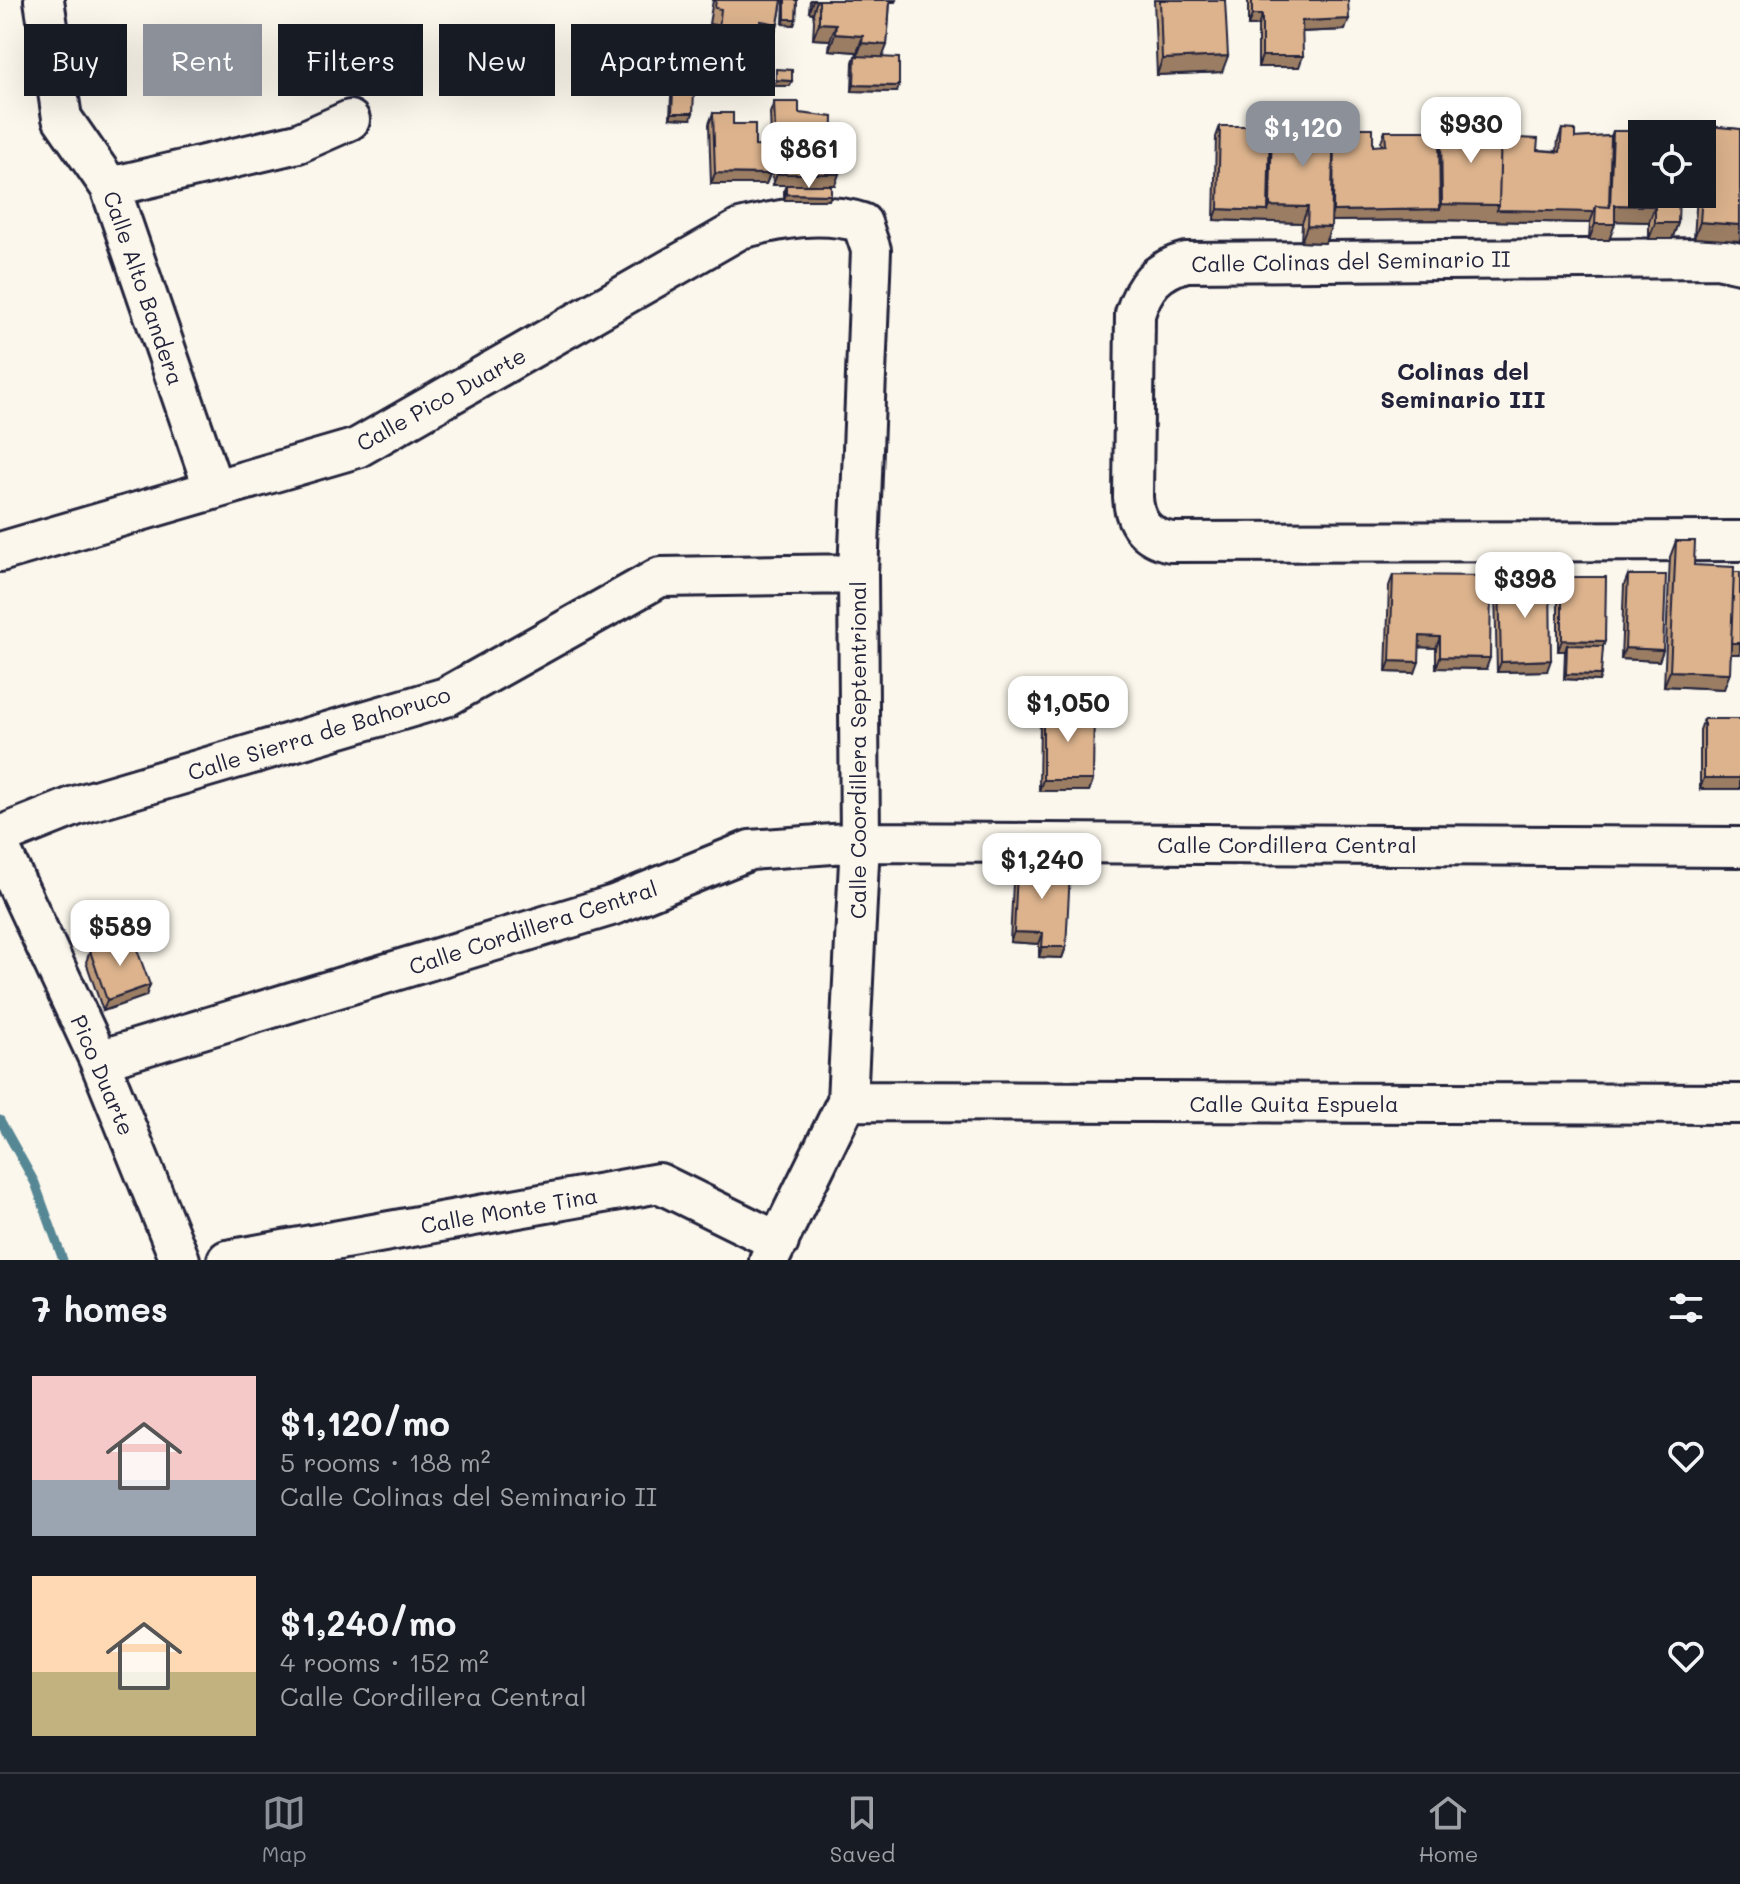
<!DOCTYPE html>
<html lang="en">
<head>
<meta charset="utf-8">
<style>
	body { margin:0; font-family:Mali,sans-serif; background:#242831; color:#f1f3f6; height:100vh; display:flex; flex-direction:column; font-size:30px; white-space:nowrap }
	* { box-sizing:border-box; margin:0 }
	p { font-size:26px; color:#9ea1a6 }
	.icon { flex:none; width:44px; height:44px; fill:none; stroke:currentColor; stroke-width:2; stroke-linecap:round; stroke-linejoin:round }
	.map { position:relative; height:1260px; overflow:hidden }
	.side { display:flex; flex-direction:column; background:#171b24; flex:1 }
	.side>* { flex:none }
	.top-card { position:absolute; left:24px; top:24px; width:800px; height:72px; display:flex; gap:16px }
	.buttons { position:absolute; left:1628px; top:120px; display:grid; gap:16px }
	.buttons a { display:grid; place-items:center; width:88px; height:88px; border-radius:0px; background:#171b24; box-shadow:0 8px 32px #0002; font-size:40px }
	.price { position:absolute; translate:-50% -68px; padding:0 18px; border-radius:16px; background:#fff; color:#222; font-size:26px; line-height:52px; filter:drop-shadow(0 2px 4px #0008) }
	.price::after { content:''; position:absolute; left:50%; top:48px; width:24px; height:18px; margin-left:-12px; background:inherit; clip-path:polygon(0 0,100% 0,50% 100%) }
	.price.current { background:#8c9099; color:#fff }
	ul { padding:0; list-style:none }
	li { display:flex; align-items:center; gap:24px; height:200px; padding:0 32px }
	li span { display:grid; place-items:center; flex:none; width:224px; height:160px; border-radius:0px; color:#555 }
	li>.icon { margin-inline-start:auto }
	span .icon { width:96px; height:96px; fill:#fffc; stroke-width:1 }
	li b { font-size:34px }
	h2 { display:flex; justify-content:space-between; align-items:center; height:96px; padding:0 32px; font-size:34px }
	.tag { padding:0 28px; border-radius:0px; background:#171b24; box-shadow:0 8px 32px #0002; font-size:28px; line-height:72px }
	.tag.current { background:#8c9099; color:#fff }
	.dock { display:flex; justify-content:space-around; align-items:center; height:112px; border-top:2px solid #363941; background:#171b24; font-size:22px; color:#9ea1a6 }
	.dock a { display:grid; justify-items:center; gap:4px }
	.dock .current { color:#8c9099 }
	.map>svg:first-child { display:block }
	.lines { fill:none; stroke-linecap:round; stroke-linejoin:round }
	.stream { stroke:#578794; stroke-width:9 }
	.minor-casing { stroke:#22223b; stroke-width:44 }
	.minor { stroke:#fbf7ec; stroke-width:38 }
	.wall { fill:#bd9a79; stroke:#22223b; stroke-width:2 }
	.shaded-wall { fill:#9a7d63; stroke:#22223b; stroke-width:2 }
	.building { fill:#dcb38d; stroke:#22223b; stroke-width:2 }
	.labels { text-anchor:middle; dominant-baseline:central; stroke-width:6; stroke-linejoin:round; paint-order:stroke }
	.street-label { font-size:22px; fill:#22223b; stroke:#fbf7ec }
	.neighbourhood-label { font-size:24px; font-weight:bold; fill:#22223b; stroke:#fbf7ec }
</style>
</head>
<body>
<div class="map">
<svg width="1740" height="1260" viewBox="0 0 1740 1260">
	<rect width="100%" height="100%" fill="#fbf7ec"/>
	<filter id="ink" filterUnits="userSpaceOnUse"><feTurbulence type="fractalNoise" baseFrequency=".0125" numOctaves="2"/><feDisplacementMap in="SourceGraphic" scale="16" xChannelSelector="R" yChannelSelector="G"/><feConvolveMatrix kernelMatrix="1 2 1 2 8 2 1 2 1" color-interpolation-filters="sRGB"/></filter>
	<g filter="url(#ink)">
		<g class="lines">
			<path class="stream" d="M0,1120l35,63 28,77"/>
			<defs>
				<path id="minor" d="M44,0l18,118 48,69 104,303
					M110,187l188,-44 52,-23
					M1740,263l-23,-5 -531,4c-29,8 -42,23 -51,52l-2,183c1,25 13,40 38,45l569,-1
					M0,552l357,-104 383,-219c40,-10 81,-19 122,-6l9,27 -13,324 2,268 -13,259 -78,159
					M0,836l75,-30 371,-109 214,-120 198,-3
					M0,848l99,212 81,200
					M99,1060l515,-155 136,-55 110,-8 880,5
					M847,1101l893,3
					M227,1260l432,-77 120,59"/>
			</defs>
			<use href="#minor" class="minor-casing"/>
			<use href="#minor" class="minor"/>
		</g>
		<path class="wall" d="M713,0h69l-4,24 -6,16 -15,-3 -4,14 -40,-7 3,-19 -7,-1z
			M784,0h13l-1,19 -2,6 -11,-1z
			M810,0h86l-1,2h-5l-3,43 -5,12 15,35 -45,-1 1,-29 2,-6h1l1,-4 -28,-2 1,-10 -17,-1 1,-18 -1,-8 -4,-1z
			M1154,0h71l-3,72 -65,3z
			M1248,0h100l-3,30 -43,2 -3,35h-41v-41h-10z
			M673,91l18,28 -21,-1 1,-21z
			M774,102l25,11 33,41 3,31h-4l-2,15h-45v-10l2,-5h43h-56l-3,-72z
			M713,113l20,11 22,22 15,28 -4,10h-55l-2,-60z
			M1272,121l62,7 39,18h9l-1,-4 4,-11h54l2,-5 60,5 17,7 19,12 20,1 1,-11 4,-11 13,9 36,-2 2,-5 29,3 36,89 -6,16h-23v-17l-34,-1 -6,19h-20l1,-17 -154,-3 -105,1v6l-6,16 -24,-1 1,-19 -88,-3 2,-83 4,-11h50z
			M1707,126l33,3 -46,109 3,-44h5v-54z
			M1676,541l18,24 37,89 -7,35 -60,-3 6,-129z
			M1393,575l93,94 -50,-1v-20l-17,-1 -4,26 -29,-1 3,-86z
			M1628,575l35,75 -4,11 -38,-2 3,-74z
			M1562,577l43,64 -2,5 -4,35 -35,-2 1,-28h-7v-64z
			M1499,580l48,91 -50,1 -2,-81z
			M1043,710l50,70 -4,11h-50l1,-70z
			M1704,719h36l-40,70v-59z
			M1018,852l23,19 25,76 -4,11 -23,-1v-13l-29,-2 4,-79z
			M90,951l56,45 -43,15 -17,-49z"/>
		<path class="shaded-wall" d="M813,0h4l-4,13 -4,-1z
			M1252,15h10l-4,11h-10z
			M785,19h11l-2,6 -11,-1z
			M1349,19l-4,11 -47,2 4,-11z
			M819,23l17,1 -6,16 -17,-1z
			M835,34l28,2 -6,16 -28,-2z
			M862,43l25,2 -6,16 -25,-2z
			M1228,56l-6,16 -65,3 5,-16z
			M1262,56h41l-4,11h-41z
			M776,80l16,1 -2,5h-16z
			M854,85l45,1 -2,6 -45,-1z
			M672,113h21l-2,6 -21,-1z
			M715,173l55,1 -4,10h-55z
			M777,174h62l-4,11h-62z
			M786,194l45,1 -2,5h-45z
			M1442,204l57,1 95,7 -4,11 -154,-3 -107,1 4,-10 107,-2z
			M1615,205l40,1 -6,16 -40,-1z
			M1270,206l38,1 -6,16 -88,-3 4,-11 50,2z
			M1700,222l40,3v16l-46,-3z
			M1655,223h23l-6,16h-23z
			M1595,224h20l-6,16h-20z
			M1307,226l24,1 -6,16 -24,-1z
			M1420,636l20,1 -4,11 -20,-1z
			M1562,640l43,1 -4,11 -34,-7 -2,6h-7z
			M1730,643h10v11h-14z
			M1625,648l38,2 -4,11 -38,-2z
			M1440,657l50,1 -4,11 -50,-1z
			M1551,660l-4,11 -50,1 4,-10z
			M1390,661l29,1 -4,11 -29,-1z
			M1670,671l60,2 -6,16 -60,-3z
			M1566,674l35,1 -2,6 -35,-2z
			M1704,778h36v11h-40z
			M1043,780h50l-4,11h-50z
			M1014,932l29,1 -4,11 -29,-2z
			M1042,947h24l-4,11 -23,-1z
			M150,985l-4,11 -43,15 4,-11z"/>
		<path class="building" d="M716,0h66l-4,24 -17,-3 -3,14 -39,-7 2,-19 -6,-1z
			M785,0h12l-1,19h-11z
			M819,0h71l-3,45 -25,-2 1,-7 -28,-2 1,-10 -17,-1z
			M1160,0h65l3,56 -66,3z
			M1252,0h96l1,19 -47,2 1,35h-41v-41h-10z
			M855,56l44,2v28l-45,-1z
			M776,69l16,1v11l-16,-1z
			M673,91l21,1 -1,21h-21z
			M774,102h25v11l34,4 -1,37 7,1v19h-62z
			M713,113h20v11h22v22l15,1v27l-55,-1z
			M1272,121l62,2 -3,104 -24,-1 1,-19 -38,-1z
			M1220,126h50l-2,85 -50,-2z
			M1441,126h60l-2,79 -57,-1z
			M1707,126l33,3v96l-40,-3z
			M1334,128h39v18l13,-1 -1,-14h54l1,78 -107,2z
			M1562,129l13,1v8l36,-2 -2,71 -13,-1 -2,6 -97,-2 2,-5 2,-74h17v7l20,1 -1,11 23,2z
			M1613,131h45v3h-16v60h37l-1,29h-23v-17l-40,-1v19h-20l1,-18 14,1z
			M786,185h45v10l-45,-1z
			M1676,541h19l-1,24 40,2 -4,106 -60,-2z
			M1734,572h6v71h-9z
			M1393,575l98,1 -1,82 -50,-1v-20l-20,-1 -1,26 -29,-1z
			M1628,575h38l-3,75 -38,-2z
			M1562,577h44l-1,64 -43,-1z
			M1550,579l1,81 -50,2 -2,-82z
			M1567,645l36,1 -2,29 -35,-1z
			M1094,708l-1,72h-50v-70z
			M1704,719h36v59h-36z
			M1018,852l24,1 -1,18 29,2 -4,74h-24l1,-14 -29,-1z
			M132,936l18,49 -43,15 -17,-49z"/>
	</g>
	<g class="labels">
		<g class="street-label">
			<text transform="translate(1351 261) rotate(-1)">Calle Colinas del Seminario II</text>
			<text transform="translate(144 288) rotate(71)">Calle Alto Bandera</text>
			<text transform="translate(441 399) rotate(-29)">Calle Pico Duarte</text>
			<text transform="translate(319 733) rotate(-17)">Calle Sierra de Bahoruco</text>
			<text transform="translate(857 750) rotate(-90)">Calle Coordillera Septentrional</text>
			<text x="1287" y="844">Calle Cordillera Central</text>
			<text transform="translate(533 927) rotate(-18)">Calle Cordillera Central</text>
			<text transform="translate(103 1075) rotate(67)">Pico Duarte</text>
			<text x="1294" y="1103">Calle Quita Espuela</text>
			<text transform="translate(509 1210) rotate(-10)">Calle Monte Tina</text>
		</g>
		<g class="neighbourhood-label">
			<text x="1463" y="370">Colinas del<tspan x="1463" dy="28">Seminario III</tspan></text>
		</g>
	</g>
</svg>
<div class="buttons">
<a><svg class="icon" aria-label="locate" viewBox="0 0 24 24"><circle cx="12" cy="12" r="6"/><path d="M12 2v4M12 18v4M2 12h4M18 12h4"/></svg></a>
</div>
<b class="price" style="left:1471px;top:165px">$930</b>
<b class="price current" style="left:1303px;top:169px">$1,120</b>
<b class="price" style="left:809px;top:190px">$861</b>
<b class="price" style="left:1525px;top:620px">$398</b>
<b class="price" style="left:1068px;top:744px">$1,050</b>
<b class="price" style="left:1042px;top:901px">$1,240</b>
<b class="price" style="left:120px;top:968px">$589</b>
<div class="top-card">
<a class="tag">Buy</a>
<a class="tag current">Rent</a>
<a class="tag">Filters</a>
<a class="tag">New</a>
<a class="tag">Apartment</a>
</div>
</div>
<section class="side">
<h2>7 homes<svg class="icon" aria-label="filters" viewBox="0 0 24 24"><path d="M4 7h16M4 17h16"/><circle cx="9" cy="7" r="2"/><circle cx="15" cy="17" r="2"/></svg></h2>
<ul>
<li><span style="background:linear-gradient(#f6c9c9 65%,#9aa5b1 0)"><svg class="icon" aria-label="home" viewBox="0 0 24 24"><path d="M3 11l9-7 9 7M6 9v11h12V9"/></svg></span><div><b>$1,120/mo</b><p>5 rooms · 188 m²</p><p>Calle Colinas del Seminario II</p></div><svg class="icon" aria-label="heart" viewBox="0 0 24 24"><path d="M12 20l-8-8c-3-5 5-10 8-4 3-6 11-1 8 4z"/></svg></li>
<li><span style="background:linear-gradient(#ffd9b3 60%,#c2b280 0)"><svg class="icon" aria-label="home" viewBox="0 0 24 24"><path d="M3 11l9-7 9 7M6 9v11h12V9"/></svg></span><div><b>$1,240/mo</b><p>4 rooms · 152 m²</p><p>Calle Cordillera Central</p></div><svg class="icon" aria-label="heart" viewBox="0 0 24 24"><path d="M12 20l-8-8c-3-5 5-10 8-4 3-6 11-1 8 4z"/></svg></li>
</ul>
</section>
<nav class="dock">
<a class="current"><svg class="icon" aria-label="map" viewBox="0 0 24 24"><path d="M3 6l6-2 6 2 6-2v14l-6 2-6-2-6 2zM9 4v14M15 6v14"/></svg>Map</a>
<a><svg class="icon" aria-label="saved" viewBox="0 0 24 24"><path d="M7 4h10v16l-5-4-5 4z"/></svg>Saved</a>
<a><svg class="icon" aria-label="home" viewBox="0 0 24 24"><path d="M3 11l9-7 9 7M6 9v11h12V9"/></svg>Home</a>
</nav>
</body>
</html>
